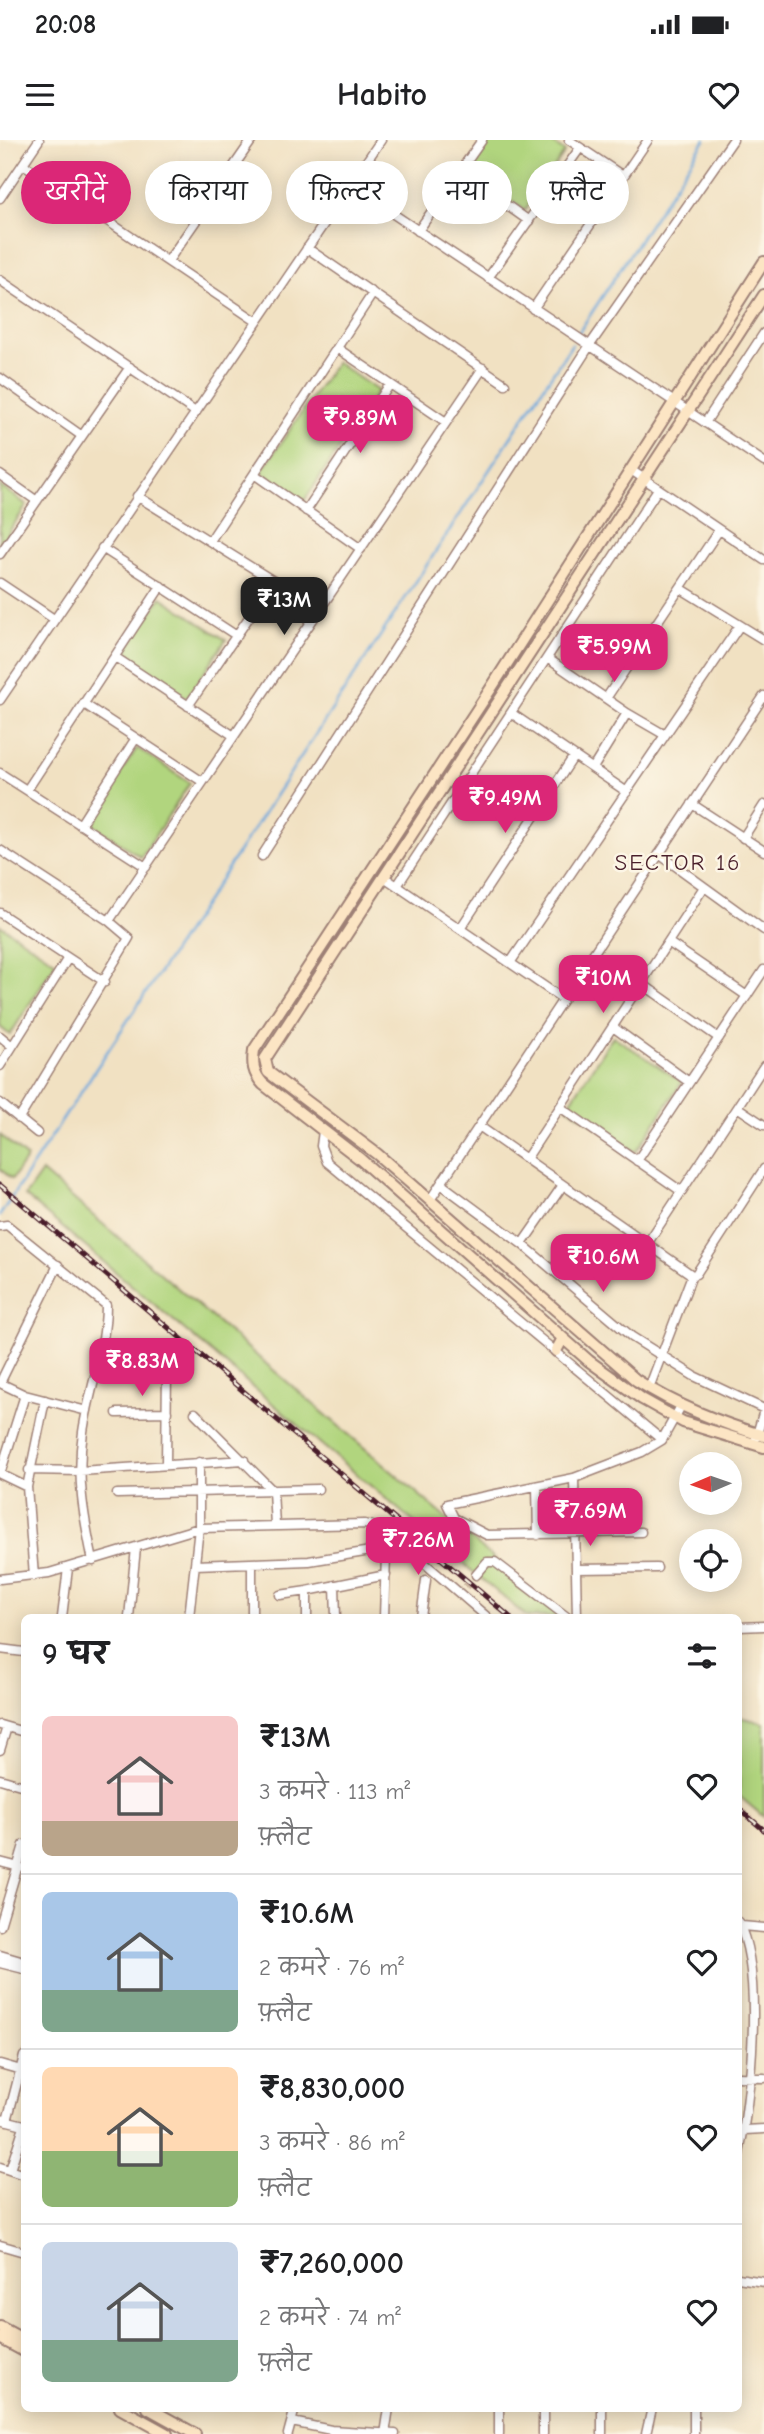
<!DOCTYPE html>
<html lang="hi">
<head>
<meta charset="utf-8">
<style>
	body { margin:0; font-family:"Comic Neue","Playpen Sans Deva",sans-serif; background:#f2f2f2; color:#202124; height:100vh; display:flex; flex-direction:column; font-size:26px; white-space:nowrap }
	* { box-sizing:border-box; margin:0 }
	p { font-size:23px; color:#757577 }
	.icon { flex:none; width:38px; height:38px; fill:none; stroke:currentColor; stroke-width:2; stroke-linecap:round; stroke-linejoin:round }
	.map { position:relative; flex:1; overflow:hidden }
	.details { position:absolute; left:21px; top:1474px; width:721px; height:798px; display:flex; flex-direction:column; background:#fff; border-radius:10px; box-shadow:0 4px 18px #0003 }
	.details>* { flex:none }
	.top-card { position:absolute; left:21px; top:21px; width:723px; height:63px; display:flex; gap:14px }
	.needle { width:46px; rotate:268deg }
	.fabs { position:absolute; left:679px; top:1312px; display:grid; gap:14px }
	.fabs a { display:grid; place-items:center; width:63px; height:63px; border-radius:50%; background:#fff; box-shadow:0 4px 18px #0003; font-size:35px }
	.price { position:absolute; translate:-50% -60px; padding:0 16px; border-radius:14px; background:#db2777; color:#fff; font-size:23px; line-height:46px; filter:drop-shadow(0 2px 4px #0008) }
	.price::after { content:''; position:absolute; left:50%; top:42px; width:21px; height:16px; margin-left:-10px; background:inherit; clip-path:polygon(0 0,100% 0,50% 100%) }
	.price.on { background:#222; color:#fff }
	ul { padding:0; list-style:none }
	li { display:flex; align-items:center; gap:21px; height:175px; padding:0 21px }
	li+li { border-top:2px solid #e0e0e0 }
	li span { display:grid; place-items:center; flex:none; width:196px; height:140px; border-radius:10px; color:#555 }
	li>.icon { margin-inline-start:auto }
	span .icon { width:84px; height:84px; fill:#fffc; stroke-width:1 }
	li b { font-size:30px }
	h2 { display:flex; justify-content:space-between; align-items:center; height:84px; padding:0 21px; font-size:30px }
	.chip { padding:0 24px; border-radius:32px; background:#fff; box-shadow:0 4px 18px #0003; font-size:24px; line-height:63px }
	.chip.on { background:#db2777; color:#fff }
	.status { display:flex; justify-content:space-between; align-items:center; height:49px; padding:0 35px; background:#fff; direction:ltr }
	.status svg { height:19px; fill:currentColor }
	header { display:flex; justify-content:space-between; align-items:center; height:91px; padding:0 21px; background:#fff; font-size:32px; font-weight:800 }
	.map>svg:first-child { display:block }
	.green { fill:#b1d57e; stroke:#7e7a54; stroke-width:2 }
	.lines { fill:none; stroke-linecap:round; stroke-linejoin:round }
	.stream { stroke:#6ba7dc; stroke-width:2.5 }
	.street-tunnel { stroke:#d0baa4; stroke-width:8; stroke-dasharray:8 4; stroke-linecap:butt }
	.street-casing { stroke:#9e8076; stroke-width:11 }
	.secondary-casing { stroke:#9e8076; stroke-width:14 }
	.street { stroke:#fff; stroke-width:8 }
	.secondary { stroke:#fce5c4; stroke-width:10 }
	.rail-casing { stroke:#4a1f2b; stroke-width:5 }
	.rail { stroke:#fcf5e5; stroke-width:2.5; stroke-dasharray:8; stroke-linecap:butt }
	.labels { text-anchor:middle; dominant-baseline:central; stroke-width:5; stroke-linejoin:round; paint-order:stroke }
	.neighbourhood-label { font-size:23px; letter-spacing:2px; fill:#4a1f2b; stroke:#fcf5e5 }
</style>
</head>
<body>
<div class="status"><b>20:08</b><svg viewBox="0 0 49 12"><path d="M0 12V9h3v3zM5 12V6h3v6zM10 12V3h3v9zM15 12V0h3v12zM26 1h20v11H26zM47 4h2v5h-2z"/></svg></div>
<header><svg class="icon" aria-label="menu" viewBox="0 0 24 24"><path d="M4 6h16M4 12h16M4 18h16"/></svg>Habito<svg class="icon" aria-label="heart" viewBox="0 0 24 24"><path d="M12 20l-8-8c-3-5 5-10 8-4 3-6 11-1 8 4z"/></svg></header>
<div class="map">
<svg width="764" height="2294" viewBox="0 0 764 2294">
	<rect width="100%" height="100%" fill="#fcf5e5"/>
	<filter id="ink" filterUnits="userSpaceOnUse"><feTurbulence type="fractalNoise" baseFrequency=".0143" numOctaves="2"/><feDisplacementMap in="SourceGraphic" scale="14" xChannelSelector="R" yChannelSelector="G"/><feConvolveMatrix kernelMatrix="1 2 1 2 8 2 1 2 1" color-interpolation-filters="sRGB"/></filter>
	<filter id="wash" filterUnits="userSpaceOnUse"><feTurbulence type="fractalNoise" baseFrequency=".00686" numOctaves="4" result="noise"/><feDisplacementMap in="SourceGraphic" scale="28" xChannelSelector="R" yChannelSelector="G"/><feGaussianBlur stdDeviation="1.57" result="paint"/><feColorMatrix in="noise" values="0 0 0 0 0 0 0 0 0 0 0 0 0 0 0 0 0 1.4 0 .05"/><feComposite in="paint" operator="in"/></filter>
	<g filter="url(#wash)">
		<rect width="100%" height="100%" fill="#f1e1c2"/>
		<path class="green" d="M491,0h58l16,12 -40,58 -56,-39z
			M336,222l42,29 -74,110 -43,-29z
			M0,346l27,19 -27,40z
			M161,457l65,43 -39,58 -64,-43z
			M137,608l53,35 -49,74 -52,-35z
			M0,785l56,37 -46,73 -10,-8z
			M613,896l69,46 -46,70 -69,-45z
			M0,995l27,23 -15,21 -12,-10z
			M42,1032l520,445h-35l-502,-421z
			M739,1577l25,6v94l-25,-21z"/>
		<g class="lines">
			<path class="stream" d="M579,192l126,-192
				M0,1075l572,-871"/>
		</g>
	</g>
	<g filter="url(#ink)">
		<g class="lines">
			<path class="street-tunnel" d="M466,1447l10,-12"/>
			<defs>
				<path id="street" d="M569,0l54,36
					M23,24l233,157
					M460,32l69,49
					M350,45l414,277
					M0,58l39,-58
					M418,91l64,-91
					M307,108l198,136
					M168,121l84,-121
					M488,138l92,-130
					M0,140l194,131
					M533,169l115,-169
					M337,208l109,74
					M0,238l82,58
					M705,283l59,-90
					M631,330l133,90
					M254,334l107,75
					M0,335l37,26
					M137,356l183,114
					M306,371l84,-127
					M210,401l163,-248
					M102,408l135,88
					M0,414l130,-187
					M0,443l54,36
					M680,448l84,52
					M115,517l119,79
					M547,518l80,55 38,22
					M607,557l112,-167
					M0,560l381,-560
					M84,564l119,78
					M188,566l86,-125
					M511,573l116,79
					M593,628l34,-55
					M0,633l146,94
					M27,650l134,-204
					M692,664l72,47
					M80,685l56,-87
					M743,698l21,-33
					M0,710l109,71 20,17 -110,181
					M659,714l105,76
					M262,716l328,-511 143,-205
					M384,737l179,122
					M397,746l261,-397
					M0,773l105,69
					M109,781l374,-553
					M460,789l114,-173
					M668,802l79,54
					M510,823l230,-338
					M641,843l78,55
					M613,887l76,55
					M0,896l12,10
					M0,926l68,-108
					M0,963l37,30
					M560,967l121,84
					M737,967l27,18
					M479,986l213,149 4,-1 68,-105
					M323,991l-2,15 6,16 335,278
					M526,1019l178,-272
					M637,1021l127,-191
					M441,1044l81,60 110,93 62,39 70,33
					M430,1060l334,-504
					M0,1086l7,-1 99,80c0,43 -17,85 -23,127 -7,44 1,86 10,129
					M522,1104l41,-59
					M647,1104l117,-178
					M100,1210l67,19 -1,95
					M0,1243l58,-118
					M0,1243l25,12 62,16
					M649,1248l43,-113
					M25,1255l-25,79 27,13
					M117,1273l50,-1
					M195,1273l78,78 2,34
					M756,1298l8,-28
					M29,1330l51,1 164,-11
					M574,1338l3,139
					M537,1346l1,49
					M117,1354l201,-5
					M641,1392l-154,3 -33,-17 -7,-14 127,-26 68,-26 20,-12 19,-34
					M195,1425l114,-4 74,-12 3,6 -2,62
					M576,1429l81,-1
					M476,1435l11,-13h8l72,55
					M34,1436l-7,-89 18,-87
					M0,1439l49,-6 150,-45 166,-4 20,5 102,88
					M335,1445l1,32
					M307,1451l79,-16
					M280,1455l27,-4v26
					M62,1477l6,-49
					M129,1477l7,-69
					M189,1477l10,-89v-66
					M252,1477v-54
					M421,1477l5,-37
					M738,1487l26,-1
					M0,1509l24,3
					M0,1585l24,7
					M0,1610l7,-23
					M0,1639l24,7
					M0,1722l19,5
					M738,1782c26,48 13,178 0,236
					M0,1786l24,-81
					M742,1786l22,2
					M0,1815l24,7
					M0,1823l24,6
					M0,1924l21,6
					M738,1937l26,1
					M0,1979l24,6
					M7,1981l17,-65
					M745,1990l19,-1
					M0,2027l24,8
					M10,2030l14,-44
					M0,2105l24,7
					M738,2138l26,4
					M499,2268v26
					M543,2268v26
					M602,2268v26
					M292,2282l39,8 64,4
					M288,2294l7,-26
					M385,2294l4,-26
					M646,2294l6,-26
					M694,2294v-26"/>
				<path id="secondary" d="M764,122l-274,428 -236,360c-2,14 -1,23 9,34l97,75 229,202 53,38 41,23 81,25
					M764,155l-499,764 3,13 109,82 259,226c41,26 82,42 128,56
					M556,1211l7,-13
					M0,2187l24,13
					M0,2198l24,13
					M120,2268l47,26
					M148,2268l47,26"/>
			</defs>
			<use href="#street" class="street-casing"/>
			<use href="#secondary" class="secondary-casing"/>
			<use href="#street" class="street"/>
			<use href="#secondary" class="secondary"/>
			<defs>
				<path id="rail" d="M0,1045l510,432
					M738,1668l26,22"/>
			</defs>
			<use href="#rail" class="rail-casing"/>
			<use href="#rail" class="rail"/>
		</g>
	</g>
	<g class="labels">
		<g class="neighbourhood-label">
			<text x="678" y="722">SECTOR 16</text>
		</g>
	</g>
</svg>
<div class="fabs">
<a><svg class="needle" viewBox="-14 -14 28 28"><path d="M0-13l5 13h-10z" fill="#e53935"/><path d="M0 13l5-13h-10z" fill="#757577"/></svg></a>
<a><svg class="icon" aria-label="locate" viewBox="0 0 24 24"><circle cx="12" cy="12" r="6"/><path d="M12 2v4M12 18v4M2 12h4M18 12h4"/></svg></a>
</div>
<b class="price" style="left:360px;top:315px">₹9.89M</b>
<b class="price on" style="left:284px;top:497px">₹13M</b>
<b class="price" style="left:614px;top:544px">₹5.99M</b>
<b class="price" style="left:505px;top:695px">₹9.49M</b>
<b class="price" style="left:603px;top:875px">₹10M</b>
<b class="price" style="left:603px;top:1154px">₹10.6M</b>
<b class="price" style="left:142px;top:1258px">₹8.83M</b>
<b class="price" style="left:590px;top:1408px">₹7.69M</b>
<b class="price" style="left:418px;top:1437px">₹7.26M</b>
<div class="top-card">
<a class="chip on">खरीदें</a>
<a class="chip">किराया</a>
<a class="chip">फ़िल्टर</a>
<a class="chip">नया</a>
<a class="chip">फ़्लैट</a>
</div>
<section class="details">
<h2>9 घर<svg class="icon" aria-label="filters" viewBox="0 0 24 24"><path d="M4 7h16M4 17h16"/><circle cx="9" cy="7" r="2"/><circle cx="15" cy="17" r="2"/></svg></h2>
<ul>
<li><span style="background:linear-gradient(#f6c9c9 75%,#b9a48a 0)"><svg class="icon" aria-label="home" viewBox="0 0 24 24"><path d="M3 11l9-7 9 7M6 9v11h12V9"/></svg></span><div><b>₹13M</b><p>3 कमरे · 113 m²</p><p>फ़्लैट</p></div><svg class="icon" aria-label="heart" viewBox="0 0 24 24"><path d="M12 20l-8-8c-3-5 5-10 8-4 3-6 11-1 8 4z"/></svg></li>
<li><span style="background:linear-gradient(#a9c7e8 70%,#7fa58c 0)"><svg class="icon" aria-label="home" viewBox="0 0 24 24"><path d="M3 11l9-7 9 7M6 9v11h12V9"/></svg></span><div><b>₹10.6M</b><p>2 कमरे · 76 m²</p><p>फ़्लैट</p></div><svg class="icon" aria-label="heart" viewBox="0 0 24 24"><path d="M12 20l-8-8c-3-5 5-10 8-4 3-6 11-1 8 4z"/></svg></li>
<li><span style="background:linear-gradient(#ffd9b3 60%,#8fb573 0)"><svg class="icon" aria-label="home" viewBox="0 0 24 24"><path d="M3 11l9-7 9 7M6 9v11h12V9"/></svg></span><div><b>₹8,830,000</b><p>3 कमरे · 86 m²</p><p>फ़्लैट</p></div><svg class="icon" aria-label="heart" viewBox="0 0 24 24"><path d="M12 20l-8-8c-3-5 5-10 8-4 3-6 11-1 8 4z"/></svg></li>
<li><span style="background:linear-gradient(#c9d6e8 70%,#7fa58c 0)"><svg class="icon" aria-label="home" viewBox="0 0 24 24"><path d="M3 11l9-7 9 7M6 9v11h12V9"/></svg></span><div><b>₹7,260,000</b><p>2 कमरे · 74 m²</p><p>फ़्लैट</p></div><svg class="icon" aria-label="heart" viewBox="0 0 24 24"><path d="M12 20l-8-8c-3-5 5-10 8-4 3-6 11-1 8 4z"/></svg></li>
</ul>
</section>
</div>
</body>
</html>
